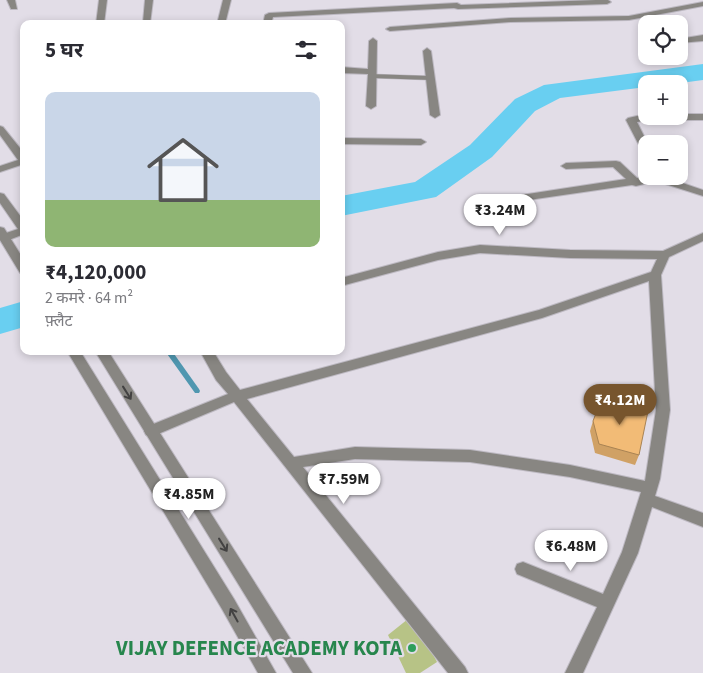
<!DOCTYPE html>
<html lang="hi">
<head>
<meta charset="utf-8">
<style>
	body { margin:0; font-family:"Source Sans 3","Noto Sans Devanagari",sans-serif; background:#f7f7f7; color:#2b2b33; height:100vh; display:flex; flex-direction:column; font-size:19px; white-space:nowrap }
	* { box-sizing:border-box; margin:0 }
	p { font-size:16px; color:#7c7c81 }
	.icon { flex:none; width:28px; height:28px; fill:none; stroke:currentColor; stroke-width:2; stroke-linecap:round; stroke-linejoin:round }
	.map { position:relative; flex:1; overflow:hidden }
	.panel { position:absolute; left:20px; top:20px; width:325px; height:335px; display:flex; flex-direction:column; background:#fff; border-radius:10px; box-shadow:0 2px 8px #0003 }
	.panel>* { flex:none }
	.fabs { position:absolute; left:638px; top:15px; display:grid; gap:10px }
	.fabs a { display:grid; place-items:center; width:50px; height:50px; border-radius:10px; background:#fff; box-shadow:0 2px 8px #0003; font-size:25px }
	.price { position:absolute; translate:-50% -42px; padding:0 11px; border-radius:18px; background:#fff; color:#222; font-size:16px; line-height:32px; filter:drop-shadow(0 1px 2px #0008) }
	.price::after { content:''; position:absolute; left:50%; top:30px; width:15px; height:11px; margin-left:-8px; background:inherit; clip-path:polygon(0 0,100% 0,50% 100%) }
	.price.current { background:#77552d; color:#fff }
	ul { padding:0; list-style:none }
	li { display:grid; align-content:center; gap:10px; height:265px; padding:0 25px }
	li span { display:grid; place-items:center; height:155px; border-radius:10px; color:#555 }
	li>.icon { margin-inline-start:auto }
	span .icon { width:90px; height:90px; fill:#fffc; stroke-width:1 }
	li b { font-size:21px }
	h2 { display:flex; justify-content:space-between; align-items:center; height:60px; padding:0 25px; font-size:21px }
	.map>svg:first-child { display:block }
	.green { fill:#b7c386 }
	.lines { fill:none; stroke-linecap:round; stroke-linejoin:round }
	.stream { fill:#5097b0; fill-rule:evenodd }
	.river { fill:#69cff1; fill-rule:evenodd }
	.service-casing { stroke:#bdb9c2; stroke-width:1 }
	.minor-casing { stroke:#bdb9c2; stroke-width:2 }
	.tertiary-casing { stroke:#bdb9c2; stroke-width:2 }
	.service { fill:#888682; fill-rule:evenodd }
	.minor { fill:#888682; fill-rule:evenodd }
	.tertiary { fill:#888682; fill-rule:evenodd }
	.wall { fill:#d0a165 }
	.building { fill:#f2bb76; stroke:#a98353 }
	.oneway { stroke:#434242 }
	.leisure-dot { fill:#2e9e5b; stroke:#e2dde7; stroke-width:2 }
	.labels { text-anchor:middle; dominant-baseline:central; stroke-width:4.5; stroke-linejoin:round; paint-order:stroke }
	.near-leisure-label { font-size:21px; font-weight:bold; fill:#27864d; stroke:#e2dde7; text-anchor:end }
</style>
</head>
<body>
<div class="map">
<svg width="703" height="673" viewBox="0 0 703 673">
	<rect width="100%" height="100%" fill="#e2dde7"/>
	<path class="green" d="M413,615l24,47 -17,11h-14l-18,-38z"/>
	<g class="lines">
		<path class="stream" d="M165,351h7l27,38 1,2 -1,2h-4z"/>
		<path class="river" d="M703,64v16l-30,4h-27v3l-86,11 -25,13 -43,46 -56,40 -95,19v-20l74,-14 55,-37 45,-46 29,-14z
			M24,301v26l-24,7v-26z"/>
		<defs>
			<path id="service" d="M369,74l61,2 4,2 -4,2 -58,-2 -4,-2z"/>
			<path id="minor" d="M7,0h8l2,9h-6z
				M99,0h8l-3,24h-8z
				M145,0h8l-3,24 -7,-2z
				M223,0h8l-6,24h-8z
				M596,0h12l3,2 -4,2 -149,5 -4,-1 -181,9 -2,7h-8l2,-9 4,-2 188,-10 4,2z
				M703,2v4l-74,14 -119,2 -120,9 -4,-2 4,-2 120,-9 119,-2z
				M703,35v6l-24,2v-4z
				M373,38l4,3 -1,65 -5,3 -5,-3 2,-32 -27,-1v-6l27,2 1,-28z
				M427,48l4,3 9,64 -5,3 -5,-3 -7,-64z
				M646,114v2h33v-2h24v6h-55l-11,2 11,22h-2v8l-5,-3 -15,-29 2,-2z
				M0,126l3,1 21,26v11l-24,8v-6l18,-6 -18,-25z
				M341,138l80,1 5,3 -5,3 -80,-1z
				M616,161l4,1 17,16 25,-2 41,14v6l-47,-15 -20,5 -4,-1 -137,20 -5,-3 5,-3 131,-20 -13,-12 -47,2 -5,-3 5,-3z
				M24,227v7l-20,8 -4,-2v-5z
				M703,233v8l-34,16 -8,18 9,135 -10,69 -5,17 48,17v14l-51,-20 -14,46 -55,120h-18l32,-66 -80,-33 -2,-5 2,-5 6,-2 80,32 19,-42 19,-60 -71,-15 -100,-15 -115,-3 -52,8 162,200 3,6h-20l-214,-271 -83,35 -5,-2 -2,-4 2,-4 82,-33 -12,-14 -16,-29h13l13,21 14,18 299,-80 112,-38 6,-13 -87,-1 -90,-5 -42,7 -97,26v-8l97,-26 42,-7 90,5 93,1zM649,281l7,129 -11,71 -75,-16 -100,-15 -115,-3 -61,10 -47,-58 295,-81z"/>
			<path id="tertiary" d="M0,193l4,1 20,27v11h-4l-20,-29z
				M0,227l4,1 20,32v14l-4,-1 -20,-33z
				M67,351h13l154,248 42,74h-18l-36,-64z
				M95,351h13l204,322h-19z"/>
		</defs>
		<use href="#service" class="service-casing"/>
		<use href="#minor" class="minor-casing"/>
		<use href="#tertiary" class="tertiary-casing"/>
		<use href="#service" class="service"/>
		<use href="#minor" class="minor"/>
		<use href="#tertiary" class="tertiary"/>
	</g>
	<path class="wall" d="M593,421l46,34 -4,10 -40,-12 -5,-22z"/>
	<path class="building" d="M602,398l46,13 -9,44 -40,-11 -6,-23z"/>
	<defs><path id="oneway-shaft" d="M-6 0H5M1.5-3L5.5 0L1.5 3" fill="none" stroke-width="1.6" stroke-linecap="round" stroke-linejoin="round" transform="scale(1.25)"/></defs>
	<g class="oneway">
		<use href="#oneway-shaft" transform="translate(127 393) rotate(58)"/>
		<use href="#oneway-shaft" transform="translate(223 545) rotate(58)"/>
		<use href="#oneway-shaft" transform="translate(234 615) rotate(-119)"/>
	</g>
	<circle class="leisure-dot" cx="412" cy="648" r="5"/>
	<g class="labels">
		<g class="near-leisure-label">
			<text x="402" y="648">VIJAY DEFENCE ACADEMY KOTA</text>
		</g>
	</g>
</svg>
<div class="fabs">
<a><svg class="icon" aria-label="locate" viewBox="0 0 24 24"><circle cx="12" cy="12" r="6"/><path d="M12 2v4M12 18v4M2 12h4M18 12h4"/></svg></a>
<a>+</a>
<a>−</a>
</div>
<b class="price" style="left:500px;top:236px">₹3.24M</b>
<b class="price current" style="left:620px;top:426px">₹4.12M</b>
<b class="price" style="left:344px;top:505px">₹7.59M</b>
<b class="price" style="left:189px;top:520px">₹4.85M</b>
<b class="price" style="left:571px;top:572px">₹6.48M</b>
<section class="panel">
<h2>5 घर<svg class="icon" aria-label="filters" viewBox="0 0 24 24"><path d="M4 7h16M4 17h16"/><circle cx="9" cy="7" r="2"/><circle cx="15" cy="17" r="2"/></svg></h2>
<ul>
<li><span style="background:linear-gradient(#c9d6e8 70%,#8fb573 0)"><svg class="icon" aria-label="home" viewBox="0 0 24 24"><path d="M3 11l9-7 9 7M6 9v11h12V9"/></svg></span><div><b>₹4,120,000</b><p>2 कमरे · 64 m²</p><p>फ़्लैट</p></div></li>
</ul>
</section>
</div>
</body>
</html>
